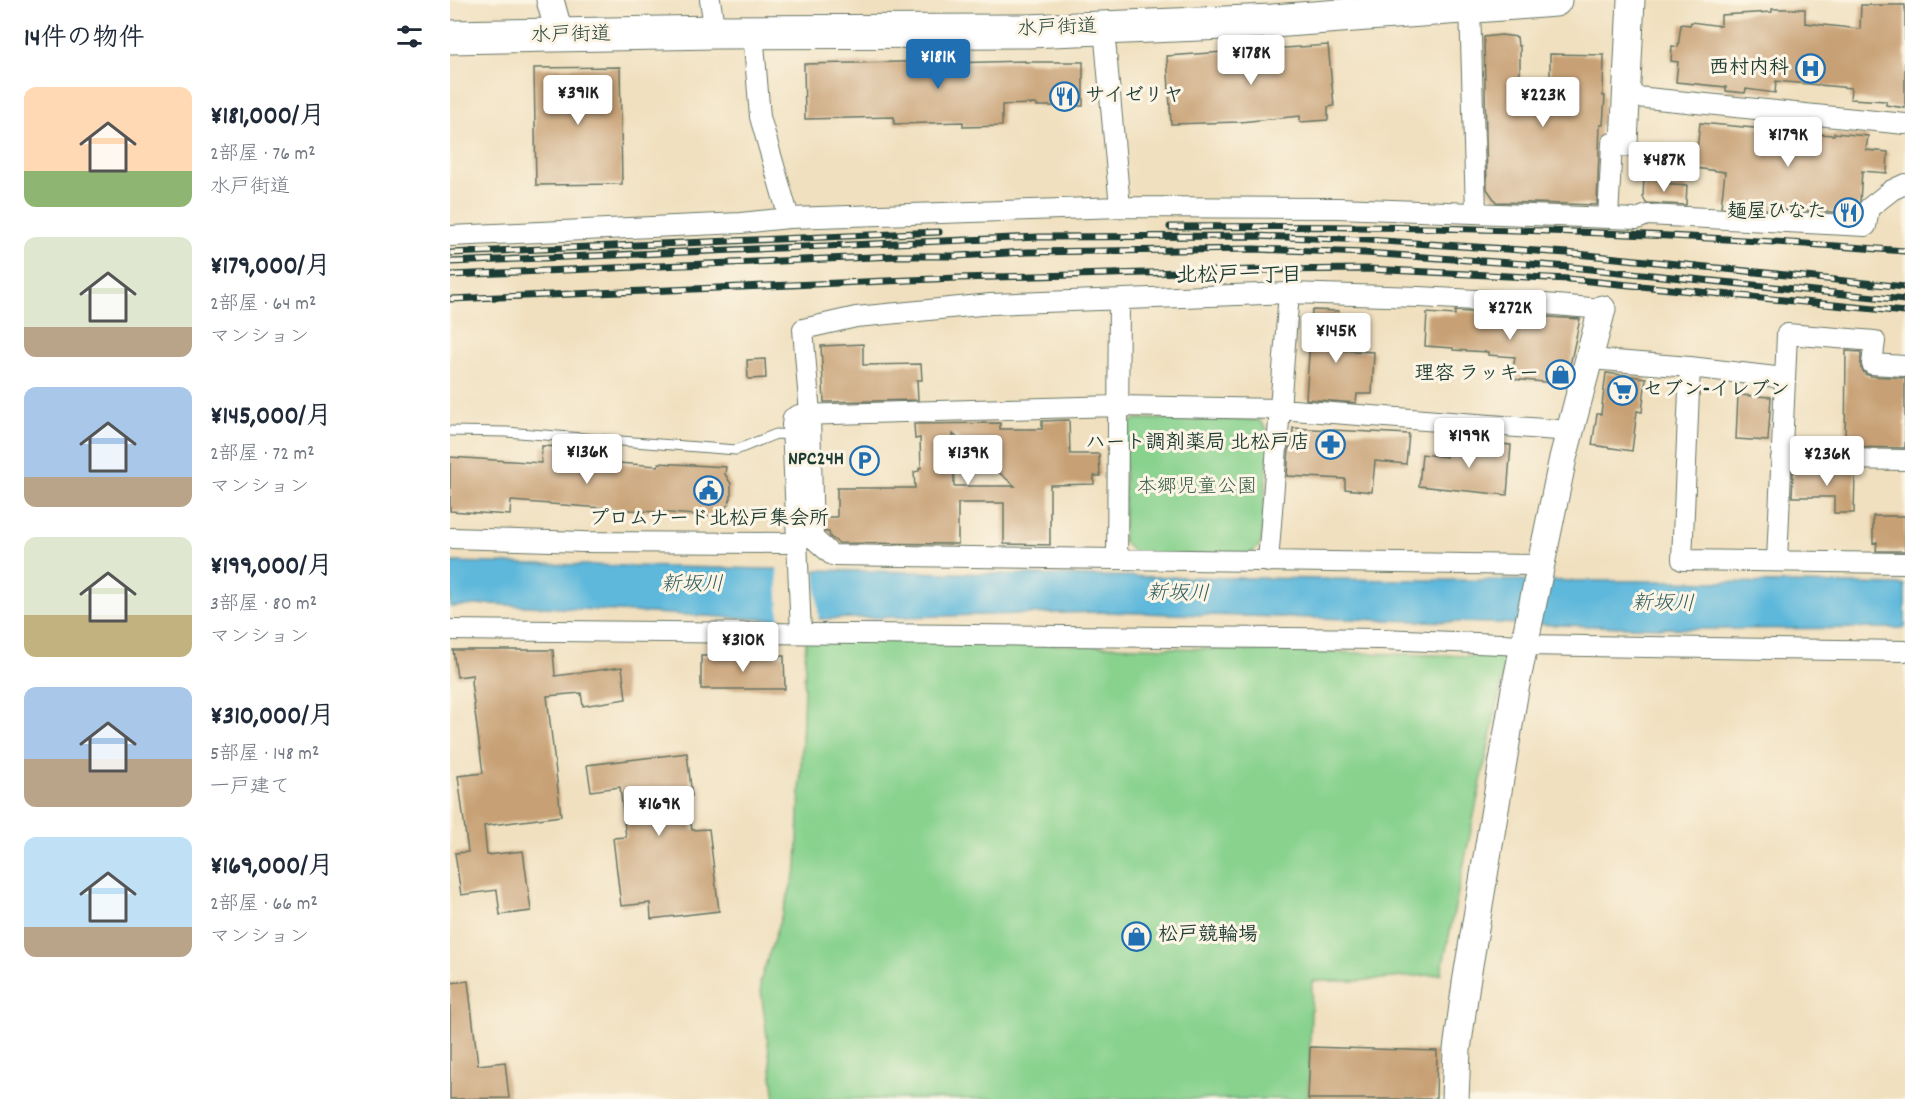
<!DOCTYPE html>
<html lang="ja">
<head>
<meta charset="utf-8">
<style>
	body { margin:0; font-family:Dekko,"Klee One",sans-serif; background:#f6f6f7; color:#1f2937; height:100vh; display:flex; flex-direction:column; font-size:22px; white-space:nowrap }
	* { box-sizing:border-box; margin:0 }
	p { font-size:20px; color:#747a83 }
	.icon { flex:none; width:33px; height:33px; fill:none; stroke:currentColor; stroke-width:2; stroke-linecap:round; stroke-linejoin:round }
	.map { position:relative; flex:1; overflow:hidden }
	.details { display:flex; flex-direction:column; background:#fff; width:450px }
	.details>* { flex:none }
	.price { position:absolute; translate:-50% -51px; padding:0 14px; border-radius:6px; background:#fff; color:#222; font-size:20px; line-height:39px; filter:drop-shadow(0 2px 3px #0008) }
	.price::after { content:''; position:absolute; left:50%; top:36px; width:18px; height:14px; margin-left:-9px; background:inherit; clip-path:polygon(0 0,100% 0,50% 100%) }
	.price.current { background:#1f6fb2; color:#fff }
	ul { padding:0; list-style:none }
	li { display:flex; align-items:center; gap:18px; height:150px; padding:0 24px }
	li span { display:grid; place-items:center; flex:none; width:168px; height:120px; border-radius:12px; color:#555 }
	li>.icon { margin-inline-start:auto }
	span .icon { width:72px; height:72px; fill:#fffc; stroke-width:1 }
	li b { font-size:26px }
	h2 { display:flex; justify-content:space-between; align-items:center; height:72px; padding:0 24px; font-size:26px }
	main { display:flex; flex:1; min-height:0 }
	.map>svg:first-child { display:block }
	.green { fill:#88d28e; stroke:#548861; stroke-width:1.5 }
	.water { fill:#5db8db; stroke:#3e7a88; stroke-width:1.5 }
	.pier { fill:#f0e0bf }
	.building { fill:#c7a074; fill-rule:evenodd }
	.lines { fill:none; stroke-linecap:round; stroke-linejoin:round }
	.lane-casing { stroke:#687665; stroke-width:11 }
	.street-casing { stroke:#687665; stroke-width:22 }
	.secondary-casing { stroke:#687665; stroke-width:29 }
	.highway-casing { stroke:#687665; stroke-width:35 }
	.lane { stroke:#fff; stroke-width:9 }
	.street { stroke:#fff; stroke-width:20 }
	.secondary { stroke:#fff; stroke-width:27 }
	.highway { stroke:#fff; stroke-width:33 }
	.rail-casing { stroke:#1f3d34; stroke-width:7 }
	.rail { stroke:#fcf5e5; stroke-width:4.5; stroke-dasharray:14; stroke-linecap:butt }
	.labels { text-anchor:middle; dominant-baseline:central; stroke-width:6; stroke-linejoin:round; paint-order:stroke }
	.street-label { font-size:20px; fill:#1f3d34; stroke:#fcf5e5 }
	.poi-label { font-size:20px; font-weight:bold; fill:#1f3d34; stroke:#fcf5e5; text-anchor:end }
	.park-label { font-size:20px; fill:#345b46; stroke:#fcf5e5 }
	.neighbourhood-label { font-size:21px; font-weight:bold; fill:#1f3d34; stroke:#fcf5e5 }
	.water-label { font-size:21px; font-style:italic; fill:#2e5c5e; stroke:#fcf5e5 }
</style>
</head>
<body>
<main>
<section class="details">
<h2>14件の物件<svg class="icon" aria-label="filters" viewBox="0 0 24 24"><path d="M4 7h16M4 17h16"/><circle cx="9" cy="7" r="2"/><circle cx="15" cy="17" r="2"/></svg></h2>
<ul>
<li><span style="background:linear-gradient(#ffd9b3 70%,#8fb573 0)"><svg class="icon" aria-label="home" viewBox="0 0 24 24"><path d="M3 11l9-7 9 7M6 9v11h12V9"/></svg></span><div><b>¥181,000/月</b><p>2部屋 · 76 m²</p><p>水戸街道</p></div></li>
<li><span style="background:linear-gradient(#dfe7d0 75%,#b9a48a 0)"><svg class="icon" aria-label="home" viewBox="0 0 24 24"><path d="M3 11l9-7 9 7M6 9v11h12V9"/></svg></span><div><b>¥179,000/月</b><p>2部屋 · 64 m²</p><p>マンション</p></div></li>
<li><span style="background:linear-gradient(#a9c7e8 75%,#b9a48a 0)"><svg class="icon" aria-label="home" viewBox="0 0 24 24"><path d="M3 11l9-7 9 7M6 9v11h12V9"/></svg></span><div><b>¥145,000/月</b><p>2部屋 · 72 m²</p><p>マンション</p></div></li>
<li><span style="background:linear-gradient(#dfe7d0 65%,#c2b280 0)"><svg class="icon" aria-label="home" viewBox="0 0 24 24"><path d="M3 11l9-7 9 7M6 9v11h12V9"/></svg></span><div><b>¥199,000/月</b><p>3部屋 · 80 m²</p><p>マンション</p></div></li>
<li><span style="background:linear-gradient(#a9c7e8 60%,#b9a48a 0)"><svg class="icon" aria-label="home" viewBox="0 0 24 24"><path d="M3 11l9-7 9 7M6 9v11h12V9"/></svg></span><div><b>¥310,000/月</b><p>5部屋 · 148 m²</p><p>一戸建て</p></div></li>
<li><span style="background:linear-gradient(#bfe0f5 75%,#b9a48a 0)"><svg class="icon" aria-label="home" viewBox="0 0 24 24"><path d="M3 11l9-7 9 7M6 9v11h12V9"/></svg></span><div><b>¥169,000/月</b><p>2部屋 · 66 m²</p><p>マンション</p></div></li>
</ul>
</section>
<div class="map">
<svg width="1455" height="1099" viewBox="0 0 1455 1099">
	<rect width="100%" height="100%" fill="#fcf5e5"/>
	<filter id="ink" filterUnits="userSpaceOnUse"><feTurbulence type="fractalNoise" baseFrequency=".0167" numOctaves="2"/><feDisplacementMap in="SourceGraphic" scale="12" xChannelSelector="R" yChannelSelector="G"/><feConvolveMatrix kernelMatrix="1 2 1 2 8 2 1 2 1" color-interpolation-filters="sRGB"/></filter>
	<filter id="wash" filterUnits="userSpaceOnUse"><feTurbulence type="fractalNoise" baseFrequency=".008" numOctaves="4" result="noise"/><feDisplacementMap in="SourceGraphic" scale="24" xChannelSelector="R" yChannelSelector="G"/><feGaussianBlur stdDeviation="1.35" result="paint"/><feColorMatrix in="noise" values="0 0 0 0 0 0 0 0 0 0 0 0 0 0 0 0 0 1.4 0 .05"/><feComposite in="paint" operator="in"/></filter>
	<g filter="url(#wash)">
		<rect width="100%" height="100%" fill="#f0e0bf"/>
		<path class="green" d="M686,419l123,1 11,13 -9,111 -14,13 -111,-3 -13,-12 3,-115z
			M356,638l701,19 -66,317 -86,7h-43l-4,118h-533l-15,-117 37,-114z"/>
		<path class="water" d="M0,562l644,14 303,4 266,1 242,4v43l-208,1 -595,-17 -326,8 -285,-16 -41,3z"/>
		<path class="pier" d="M327,566l38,1 4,55 -40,1z"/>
		<g id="blocks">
			<path class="building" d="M1411,5h44v103l-19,-3v-4l-36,-2 1,-11 -75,-7 -1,12 -29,-4 -1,4 -19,-2v-4l-50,-5 2,-20 -7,-1 1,-15 6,1 3,-23 9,1 1,-3 30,4v-11l51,-3v-3h33v14l55,6z
				M1051,35l16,2 1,9h2v42h30v-34l54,1 -1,41h2l-2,29h-3l-3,80 -101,-3 -9,-13 -3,-152z
				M878,45l6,61 -6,1v13l-28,2v-6l-60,6 -69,2 -4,-68z
				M499,61v2l76,-2v1h58v44h-47v-2l-34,1v21l-39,1v-5l-69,2v-7l-89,2 -1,-55z
				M170,67l2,117 -86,1 -2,-117z
				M1250,123l65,6v4l35,2v-2l34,2v-2l34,3 -2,14 22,2 -1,21 -25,-2 -2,31 -6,11 -133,-6 4,-35 -30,-4z
				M1194,177l16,2v4l27,2 -1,20 -40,-2 -3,-6z
				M862,310l27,1 -4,39 39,2 -2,42h-15l-1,9 -50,-4z
				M1005,311l125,8 -14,65 -54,-5 3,-22 -27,-2v-3l-35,-2v-2l-28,-2 2,-33 28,2z
				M413,344v21l58,-1 1,16h-5l1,20 -94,2 -3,-56z
				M1396,351l15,1v16l4,6 6,2 34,2v70l-60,-1z
				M315,359l1,19 -18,1 -1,-19z
				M1156,373l40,5 -4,34 -5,-1 -5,40 -40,-6 5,-31h4z
				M1288,395l33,2 -3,44 -32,-2z
				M619,420l1,34h29l1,22h-6v8l-44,1v60l-46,-1v-41h-46v41l-119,-1 -9,-6 -1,-5h-4l-1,-15h13v-29h78l-1,-16 5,-1v-3h2l-1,-30 -5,1 -1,-15 86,-1v6h42v-8zM503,434l62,52h-61z
				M843,428l116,6 -3,30 -31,-3 -3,31 -27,-3v-10l-58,-3 2,-29h3z
				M1030,442l31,3 -4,50 -88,-9 3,-32 24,3 2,-13 32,4z
				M92,446l36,2v12l80,6 1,-3 67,4 -1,7 6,10v14l-3,7 -6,5v7l-211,-16 -1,14 -60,-4v-54l91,6z
				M1345,470l60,1 -1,42h-20v-16h-42l1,-25z
				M1423,516h32v35h-29l1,-9 -4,1z
				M3,650h100l2,26 67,-9 4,32 -43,7 -2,-13 -34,3 14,120 -77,10 3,29 36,-4 8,60 -31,4 -3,-25 -36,5 -6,-42 13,-1 -10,-76 25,-3 -12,-91 2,-7 -16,2z
				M251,656h83l1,33h-84z
				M237,753l5,43 -5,1 5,33 17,-1 10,82 -68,8 -1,-16 -29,3 -8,-68 13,-1 -6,-50 -29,4 -4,-26z
				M18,981l10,84 27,-3 4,36 -59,1v-116z
				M860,1047l127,4 -1,48h-128z"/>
		</g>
	</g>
	<g filter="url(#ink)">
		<use href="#blocks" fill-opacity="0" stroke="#687665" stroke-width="1.5"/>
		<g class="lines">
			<defs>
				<path id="lane" d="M0,431l56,1 230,18 40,-16 16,1"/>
				<path id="street" d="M260,0l5,32
					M1020,6l6,206
					M654,28l16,179
					M303,32l7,85 29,101 331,-11 218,1 299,11 10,-4 219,11 3,-18 23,-18 13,-6
					M1177,96l278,28
					M1158,218l4,-75h12
					M0,236l291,-13 48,-5
					M1140,359l100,8 94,11
					M1240,367l-8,193 223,3
					M1331,458l124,2
					M0,538l133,4 213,1
					M667,559l2,-258
					M1327,561l10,-227 88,7 -3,23 33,2
					M818,562l21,-269
					M1091,565l-709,-10 -19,-17 -3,-124 -7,-85 53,-12 135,-13 298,-11 130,4 114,6 69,6
					M0,630l931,9 143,6 381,6
					M351,633l-9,-208 1,-7 6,-3 318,-9 163,3 290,22"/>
				<path id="secondary" d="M100,0l10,36
					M1174,143l7,-143
					M1005,1099l2,-49 9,-67 49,-294 48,-231 39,-149"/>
				<path id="highway" d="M0,37l265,-5 313,-1 245,-10 282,-21"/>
			</defs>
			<use href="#lane" class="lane-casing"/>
			<use href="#street" class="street-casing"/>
			<use href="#secondary" class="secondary-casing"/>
			<use href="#highway" class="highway-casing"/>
			<use href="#lane" class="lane"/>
			<use href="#street" class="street"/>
			<use href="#secondary" class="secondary"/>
			<use href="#highway" class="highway"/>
			<defs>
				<path id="rail" d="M720,227c245,-3 491,5 735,24
					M0,253l489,-21
					M0,262l589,-25 214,-1 115,4 199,13 338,34
					M0,275l447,-19h60l70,-4 227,-3 112,4 204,14 335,33
					M0,299l508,-21 297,-8 113,-1 201,10 336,33"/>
			</defs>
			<use href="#rail" class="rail-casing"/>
			<use href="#rail" class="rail"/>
		</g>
	</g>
	<defs>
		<symbol id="hospital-ring" viewBox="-11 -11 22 22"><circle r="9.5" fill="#fcf5e5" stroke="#1f6fb2" stroke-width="1.5"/><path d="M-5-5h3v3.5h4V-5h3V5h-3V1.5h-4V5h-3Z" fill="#1f6fb2"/></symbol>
		<symbol id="restaurant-ring" viewBox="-11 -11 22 22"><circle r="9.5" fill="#fcf5e5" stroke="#1f6fb2" stroke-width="1.5"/><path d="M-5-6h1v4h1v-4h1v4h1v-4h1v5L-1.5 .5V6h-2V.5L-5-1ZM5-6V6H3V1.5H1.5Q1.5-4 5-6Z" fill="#1f6fb2"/></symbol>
		<symbol id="shop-ring" viewBox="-11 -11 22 22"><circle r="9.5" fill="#fcf5e5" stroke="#1f6fb2" stroke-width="1.5"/><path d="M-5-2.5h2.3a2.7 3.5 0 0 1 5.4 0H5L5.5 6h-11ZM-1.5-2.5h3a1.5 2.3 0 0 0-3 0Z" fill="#1f6fb2"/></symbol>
		<symbol id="supermarket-ring" viewBox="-11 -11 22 22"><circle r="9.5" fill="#fcf5e5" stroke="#1f6fb2" stroke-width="1.5"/><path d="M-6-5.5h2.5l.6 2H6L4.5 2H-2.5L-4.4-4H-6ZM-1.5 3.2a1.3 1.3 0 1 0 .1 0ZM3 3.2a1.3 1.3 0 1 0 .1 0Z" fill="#1f6fb2"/></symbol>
		<symbol id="pharmacy-ring" viewBox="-11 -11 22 22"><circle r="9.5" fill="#fcf5e5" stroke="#1f6fb2" stroke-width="1.5"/><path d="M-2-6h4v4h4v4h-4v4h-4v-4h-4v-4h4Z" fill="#1f6fb2"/></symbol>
		<symbol id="parking-ring" viewBox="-11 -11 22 22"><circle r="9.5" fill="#fcf5e5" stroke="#1f6fb2" stroke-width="1.5"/><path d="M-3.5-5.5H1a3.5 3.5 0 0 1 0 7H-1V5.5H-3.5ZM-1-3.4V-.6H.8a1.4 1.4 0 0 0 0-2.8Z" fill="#1f6fb2"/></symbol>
		<symbol id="civic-ring" viewBox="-11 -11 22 22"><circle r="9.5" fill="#fcf5e5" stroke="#1f6fb2" stroke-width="1.5"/><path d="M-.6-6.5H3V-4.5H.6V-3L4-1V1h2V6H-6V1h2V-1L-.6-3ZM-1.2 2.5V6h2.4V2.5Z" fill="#1f6fb2"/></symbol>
	</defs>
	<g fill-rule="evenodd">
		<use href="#hospital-ring" x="1344" y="52" width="33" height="33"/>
		<use href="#restaurant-ring" x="598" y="80" width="33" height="33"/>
		<use href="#restaurant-ring" x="1382" y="196" width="33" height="33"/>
		<use href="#shop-ring" x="1094" y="358" width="33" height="33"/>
		<use href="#supermarket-ring" x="1156" y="374" width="33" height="33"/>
		<use href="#pharmacy-ring" x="864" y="428" width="33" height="33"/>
		<use href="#parking-ring" x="398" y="444" width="33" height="33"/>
		<use href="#civic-ring" x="242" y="474" width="33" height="33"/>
		<use href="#shop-ring" x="670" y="920" width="33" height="33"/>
	</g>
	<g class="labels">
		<g class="street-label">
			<text transform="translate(607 29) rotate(-2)">水戸街道</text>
			<text transform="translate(121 36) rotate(-1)">水戸街道</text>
		</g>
		<g class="poi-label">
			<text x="1339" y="69">西村内科</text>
			<text x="635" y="97" text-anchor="start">サイゼリヤ</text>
			<text x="1377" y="213">麺屋ひなた</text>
			<text x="1089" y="375">理容 ラッキー</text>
			<text x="1193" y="391" text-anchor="start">セブン-イレブン</text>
			<text x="860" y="444">ハート調剤薬局 北松戸店</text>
			<text x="394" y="460">NPC24H</text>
			<text x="259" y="520" text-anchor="middle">プロムナード北松戸集会所</text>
			<text x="708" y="936" text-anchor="start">松戸競輪場</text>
		</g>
		<g class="park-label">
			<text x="747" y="488">本郷児童公園</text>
		</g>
		<g class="neighbourhood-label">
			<text x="789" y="277">北松戸一丁目</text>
		</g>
		<g class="water-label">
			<text x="242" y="586">新坂川</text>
			<text transform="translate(728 595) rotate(1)">新坂川</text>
			<text transform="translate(1213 605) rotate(1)">新坂川</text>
		</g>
	</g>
</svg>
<b class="price" style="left:801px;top:86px">¥178K</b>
<b class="price current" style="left:488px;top:90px">¥181K</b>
<b class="price" style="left:128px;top:126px">¥391K</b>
<b class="price" style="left:1093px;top:128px">¥223K</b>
<b class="price" style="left:1338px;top:168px">¥179K</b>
<b class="price" style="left:1214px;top:193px">¥487K</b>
<b class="price" style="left:1060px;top:341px">¥272K</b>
<b class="price" style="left:886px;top:364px">¥145K</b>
<b class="price" style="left:1019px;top:469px">¥199K</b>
<b class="price" style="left:137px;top:485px">¥136K</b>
<b class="price" style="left:518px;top:486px">¥139K</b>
<b class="price" style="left:1377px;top:487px">¥236K</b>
<b class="price" style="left:293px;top:673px">¥310K</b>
<b class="price" style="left:209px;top:837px">¥169K</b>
</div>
</main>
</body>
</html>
